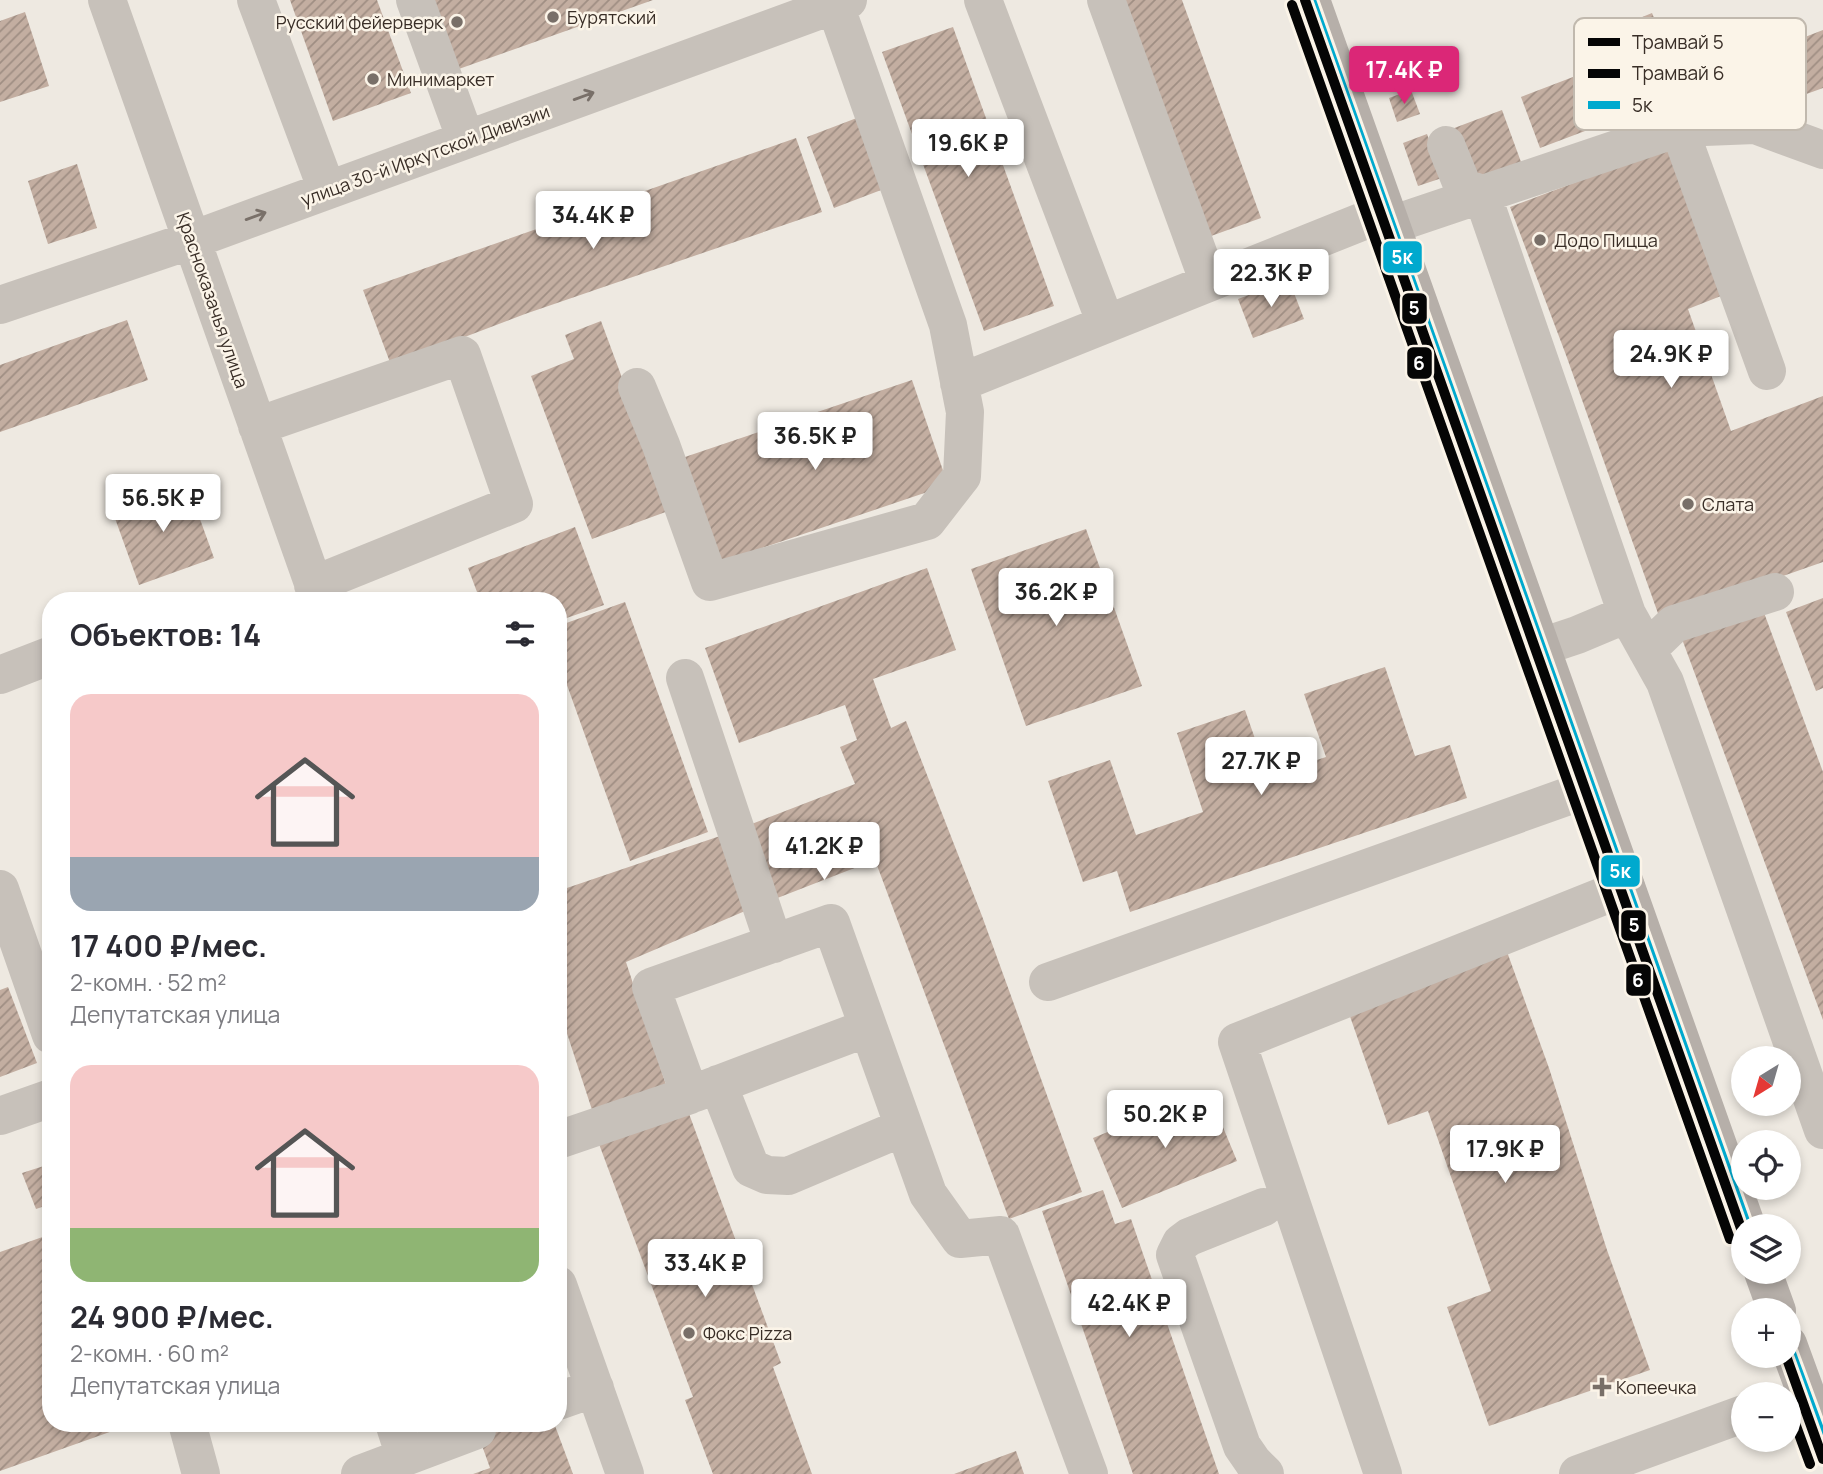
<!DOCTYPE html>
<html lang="ru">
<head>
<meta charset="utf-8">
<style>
	body { margin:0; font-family:Manrope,sans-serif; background:#f2f2f3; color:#2b2b33; height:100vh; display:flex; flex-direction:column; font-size:26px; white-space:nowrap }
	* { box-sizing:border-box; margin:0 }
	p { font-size:23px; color:#7c7c81 }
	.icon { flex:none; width:38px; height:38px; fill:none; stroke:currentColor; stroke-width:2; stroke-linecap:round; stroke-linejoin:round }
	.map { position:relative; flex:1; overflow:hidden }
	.sheet { position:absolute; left:42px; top:592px; width:525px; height:840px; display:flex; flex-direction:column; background:#fff; border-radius:28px; box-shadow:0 4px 10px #0003 }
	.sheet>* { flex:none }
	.needle { width:46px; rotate:217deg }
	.tools { position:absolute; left:1731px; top:1046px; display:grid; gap:14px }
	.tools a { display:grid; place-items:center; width:70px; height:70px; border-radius:50%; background:#fff; box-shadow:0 4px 10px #0003; font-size:35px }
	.price { position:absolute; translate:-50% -60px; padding:0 16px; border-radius:7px; background:#fff; color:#222; font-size:23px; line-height:46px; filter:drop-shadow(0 2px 4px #0008) }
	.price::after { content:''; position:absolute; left:50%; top:42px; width:21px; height:16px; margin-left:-10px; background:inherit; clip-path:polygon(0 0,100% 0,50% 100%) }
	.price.on { background:#db2777; color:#fff }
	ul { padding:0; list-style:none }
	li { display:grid; align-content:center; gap:14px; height:371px; padding:0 28px }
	li span { display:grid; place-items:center; height:217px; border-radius:21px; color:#555 }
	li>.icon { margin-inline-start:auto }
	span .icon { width:126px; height:126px; fill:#fffc; stroke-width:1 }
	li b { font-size:30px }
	h2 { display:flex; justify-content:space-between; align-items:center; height:84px; padding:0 28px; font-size:30px }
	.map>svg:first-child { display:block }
	.building { fill:url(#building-hatch) }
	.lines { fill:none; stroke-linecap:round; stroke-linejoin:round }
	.minor { stroke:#c7c1ba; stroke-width:38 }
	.major { stroke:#b6afa9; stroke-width:38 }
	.bus-1-casing { stroke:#fbf4e8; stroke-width:16 }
	.bus-1 { stroke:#00a9ce; stroke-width:10 }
	.tram-1-casing { stroke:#fbf4e8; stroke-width:16 }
	.tram-2-casing { stroke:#fbf4e8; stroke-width:16 }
	.tram-1 { stroke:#050505; stroke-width:10 }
	.tram-2 { stroke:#050505; stroke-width:10 }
	.oneway { stroke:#797069 }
	.poi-dot { fill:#786f68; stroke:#fbf4e8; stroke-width:2.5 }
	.labels { text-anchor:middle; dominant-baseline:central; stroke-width:5; stroke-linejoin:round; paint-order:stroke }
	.poi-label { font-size:18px; fill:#392e27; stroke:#fbf4e8; text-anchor:start }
	.street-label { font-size:18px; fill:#392e27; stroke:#fbf4e8 }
	.key { fill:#fbf4e8; stroke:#c1b9ae; stroke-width:2 }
	.key-label { font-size:19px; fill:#392e27 }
	.line-badge { stroke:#fbf4e8; stroke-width:2.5 }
	.badge-label { font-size:19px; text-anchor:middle; font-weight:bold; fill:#fff }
</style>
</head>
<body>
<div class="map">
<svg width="1823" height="1474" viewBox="0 0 1823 1474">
	<defs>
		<pattern id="building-hatch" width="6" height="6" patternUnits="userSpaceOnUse" patternTransform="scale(1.75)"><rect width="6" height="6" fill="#c3aea1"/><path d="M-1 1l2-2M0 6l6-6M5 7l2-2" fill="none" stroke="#9f8e83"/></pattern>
	</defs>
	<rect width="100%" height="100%" fill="#eee9e1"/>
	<path class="building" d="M290,0h87l34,93 -78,28z
		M432,0h221l-197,70z
		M1113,0h69l79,218 -61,22z
		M25,12l24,74 -49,16v-81z
		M1652,13l35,84 -52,21 -34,-84z
		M953,27l101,279 -70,25 -102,-279z
		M1823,30v58l-22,8 -19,-50z
		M1400,60l8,24 -22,8 -9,-24z
		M1573,77l20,51 -53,20 -19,-51z
		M1411,90l9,24 -23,8 -8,-24z
		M1502,110l19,52 -52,19 -20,-51z
		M862,116l27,71 -55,21 -27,-71z
		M1427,134l15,44 -24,8 -15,-43z
		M796,138l26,74 -297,102 -134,51 -28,-75z
		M1669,147l57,147 -38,15 43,122 92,-35v166l-163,57 -94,-264 -56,-148z
		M77,164l20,64 -49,16 -20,-63z
		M1289,280l15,39 -51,19 -15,-39z
		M127,320l21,60 -148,52v-67z
		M601,321l70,189 -79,29 -61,-163 43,-17 -9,-24z
		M912,380l36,105 -230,78 -36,-105z
		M187,483l27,75 -75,27 -27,-75z
		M575,527l29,78 -46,16v-21h-78l-12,-32z
		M1086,529l56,157 -116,40 -55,-157z
		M927,568l29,82 -83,29 18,49 15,-7 76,195 100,276 -73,27 -134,-359 -123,48 -126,54 43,132 -74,25 -37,-113v-115l165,-56 132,-51 -15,-37 17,-7 -12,-35 -106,38 -34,-95z
		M1823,598v90l-7,3 -30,-79z
		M625,602l83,230 -78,29 -72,-201v-34z
		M1763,610l60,162v248l-141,-381z
		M1385,667l30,89 35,-11 17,53 -337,114 -13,-41 -34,11 -35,-101 62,-21 26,75 67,-23 -26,-79 68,-23 23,66 58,-19 -22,-63z
		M1506,949l43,119 58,182 43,120 -161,56 -42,-119 44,-16 -63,-180 -40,14 -42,-120z
		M8,987l29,76 -37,14v-87z
		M1208,1091l29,70 -115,47 -29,-70z
		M688,1111l93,252 -8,4 39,107h-99l-28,-74 8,-3 -94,-253z
		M50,1164l1,40 -15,5 -14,-36z
		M1103,1190l12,34 16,-5 88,255h-86l-91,-263z
		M51,1234v189h84l-135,48v-219z
		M474,1423h80l19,51h-100l17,-6z
		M1016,1451l8,23h-70z"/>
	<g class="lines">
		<path class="minor" d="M107,0l212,600
			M256,0l71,190
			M415,0l51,140
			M983,0l123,324
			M1106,0l103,283
			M1679,128l76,-3 68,25
			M1446,145l17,42 19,7 145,420 -50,21 -36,12
			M1391,225l288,-97 88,243
			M0,305l192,-65 656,-240
			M959,383l427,-171
			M637,387l24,58 49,137 217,-61 35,-45 3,-64 -17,-87 -113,-320
			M257,426l205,-71 52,149 -201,81
			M1627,614l38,68 158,448
			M1647,650l27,-26 101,-32
			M0,675l49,-19
			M685,678l89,266
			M0,889l51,146
			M1048,982l543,-194
			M718,1084l33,84 16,7 21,1 116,-49
			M695,1093l172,-65
			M0,1116l51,-18
			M558,1140l132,-45 -39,-108 180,-64 97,271 32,45 41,-4 88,239
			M1264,1207l-75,30 -8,6 -6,12 67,191 11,16 12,12
			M558,1285l67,189
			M558,1401l37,-13
			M187,1423l14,51
			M394,1423l11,34
			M360,1474l117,-44
			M1383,1474l-146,-432 389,-155
			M1578,1474l165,-60"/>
		<path class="major" d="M1311,0l436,1227
			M1763,1272l14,39
			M1788,1344l35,96"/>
		<defs>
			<path id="bus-1" d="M1311,0l436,1227
				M1788,1345l35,95"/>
		</defs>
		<use href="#bus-1" class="bus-1-casing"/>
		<use href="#bus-1" class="bus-1"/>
		<defs>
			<path id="tram-1" d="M1305,0l438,1234
				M1786,1356l37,103"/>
			<path id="tram-2" d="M1292,5l438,1234
				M1788,1404l22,60"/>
		</defs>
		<use href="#tram-1" class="tram-1-casing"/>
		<use href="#tram-2" class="tram-2-casing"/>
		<use href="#tram-1" class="tram-1"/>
		<use href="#tram-2" class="tram-2"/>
	</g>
	<defs><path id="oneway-shaft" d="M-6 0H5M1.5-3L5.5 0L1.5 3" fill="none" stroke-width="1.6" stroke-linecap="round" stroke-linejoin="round" transform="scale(1.75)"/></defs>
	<g class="oneway">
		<use href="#oneway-shaft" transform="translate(584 96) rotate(-20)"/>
		<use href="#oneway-shaft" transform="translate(256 216) rotate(-20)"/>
	</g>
	<g class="poi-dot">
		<circle cx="553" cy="17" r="7"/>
		<circle cx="457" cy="22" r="7"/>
		<circle cx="373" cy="79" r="7"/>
		<circle cx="1540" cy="240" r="7"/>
		<circle cx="1688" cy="504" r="7"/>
		<circle cx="689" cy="1333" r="7"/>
		<path d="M1598.5 1376.5h7v7h7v7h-7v7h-7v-7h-7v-7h7z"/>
	</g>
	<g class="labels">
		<g class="poi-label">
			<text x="567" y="17">Бурятский</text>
			<text x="443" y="22" text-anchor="end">Русский фейерверк</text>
			<text x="387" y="79">Минимаркет</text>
			<text x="1554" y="240">Додо Пицца</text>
			<text x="1702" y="504">Слата</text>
			<text x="703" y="1333">Фокс Pizza</text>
			<text x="1616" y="1387">Копеечка</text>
		</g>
		<g class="street-label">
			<text transform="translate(425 155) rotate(-20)">улица 30-й Иркутской Дивизии</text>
			<text transform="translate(213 300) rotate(71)">Красноказачья улица</text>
		</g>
	</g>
	<rect x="1574" y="18" width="232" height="112" rx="10" class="key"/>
	<rect x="1588" y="38" width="32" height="8" fill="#050505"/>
	<rect x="1588" y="69" width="32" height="9" fill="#050505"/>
	<rect x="1588" y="101" width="32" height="8" fill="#00a9ce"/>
	<g class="key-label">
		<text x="1632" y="49">Трамвай 5</text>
		<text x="1632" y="80">Трамвай 6</text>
		<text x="1632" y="112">5к</text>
	</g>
	<g class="line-badge">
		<rect x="1382" y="240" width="41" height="34" rx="7" fill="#00a9ce"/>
		<rect x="1401" y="292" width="27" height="33" rx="7" fill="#050505"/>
		<rect x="1406" y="346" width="27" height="34" rx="7" fill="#050505"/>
		<rect x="1600" y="854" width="41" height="34" rx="7" fill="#00a9ce"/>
		<rect x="1620" y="909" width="27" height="33" rx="7" fill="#050505"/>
		<rect x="1625" y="963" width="27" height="34" rx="7" fill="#050505"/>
	</g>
	<g class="badge-label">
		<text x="1402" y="264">5к</text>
		<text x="1414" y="315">5</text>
		<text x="1419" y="370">6</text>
		<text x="1620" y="878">5к</text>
		<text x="1634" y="932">5</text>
		<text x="1638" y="987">6</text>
	</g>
</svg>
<div class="tools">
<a><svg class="needle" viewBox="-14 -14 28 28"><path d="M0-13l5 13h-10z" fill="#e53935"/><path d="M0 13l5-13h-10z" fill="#7c7c81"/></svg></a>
<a><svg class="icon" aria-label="locate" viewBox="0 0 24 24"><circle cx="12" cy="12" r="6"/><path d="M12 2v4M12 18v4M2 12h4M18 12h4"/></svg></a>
<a><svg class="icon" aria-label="layers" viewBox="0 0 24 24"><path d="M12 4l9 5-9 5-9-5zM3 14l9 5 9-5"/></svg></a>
<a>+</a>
<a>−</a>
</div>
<b class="price on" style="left:1404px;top:106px">17.4K ₽</b>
<b class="price" style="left:968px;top:179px">19.6K ₽</b>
<b class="price" style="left:593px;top:251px">34.4K ₽</b>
<b class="price" style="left:1271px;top:309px">22.3K ₽</b>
<b class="price" style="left:1671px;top:390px">24.9K ₽</b>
<b class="price" style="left:815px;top:472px">36.5K ₽</b>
<b class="price" style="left:163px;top:534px">56.5K ₽</b>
<b class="price" style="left:1056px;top:628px">36.2K ₽</b>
<b class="price" style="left:1261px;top:797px">27.7K ₽</b>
<b class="price" style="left:824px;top:882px">41.2K ₽</b>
<b class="price" style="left:1165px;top:1150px">50.2K ₽</b>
<b class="price" style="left:1505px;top:1185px">17.9K ₽</b>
<b class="price" style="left:705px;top:1299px">33.4K ₽</b>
<b class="price" style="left:1129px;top:1339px">42.4K ₽</b>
<section class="sheet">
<h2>Объектов: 14<svg class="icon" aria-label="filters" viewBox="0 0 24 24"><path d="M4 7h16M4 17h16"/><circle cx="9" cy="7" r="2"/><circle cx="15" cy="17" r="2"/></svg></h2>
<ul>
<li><span style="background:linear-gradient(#f6c9c9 75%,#9aa5b1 0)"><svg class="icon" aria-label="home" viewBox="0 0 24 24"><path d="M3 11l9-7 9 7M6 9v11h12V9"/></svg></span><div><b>17 400 ₽/мес.</b><p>2-комн. · 52 m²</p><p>Депутатская улица</p></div></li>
<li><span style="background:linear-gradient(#f6c9c9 75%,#8fb573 0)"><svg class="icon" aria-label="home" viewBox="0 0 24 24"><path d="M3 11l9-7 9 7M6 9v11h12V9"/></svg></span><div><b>24 900 ₽/мес.</b><p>2-комн. · 60 m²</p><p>Депутатская улица</p></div></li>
</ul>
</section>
</div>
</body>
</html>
